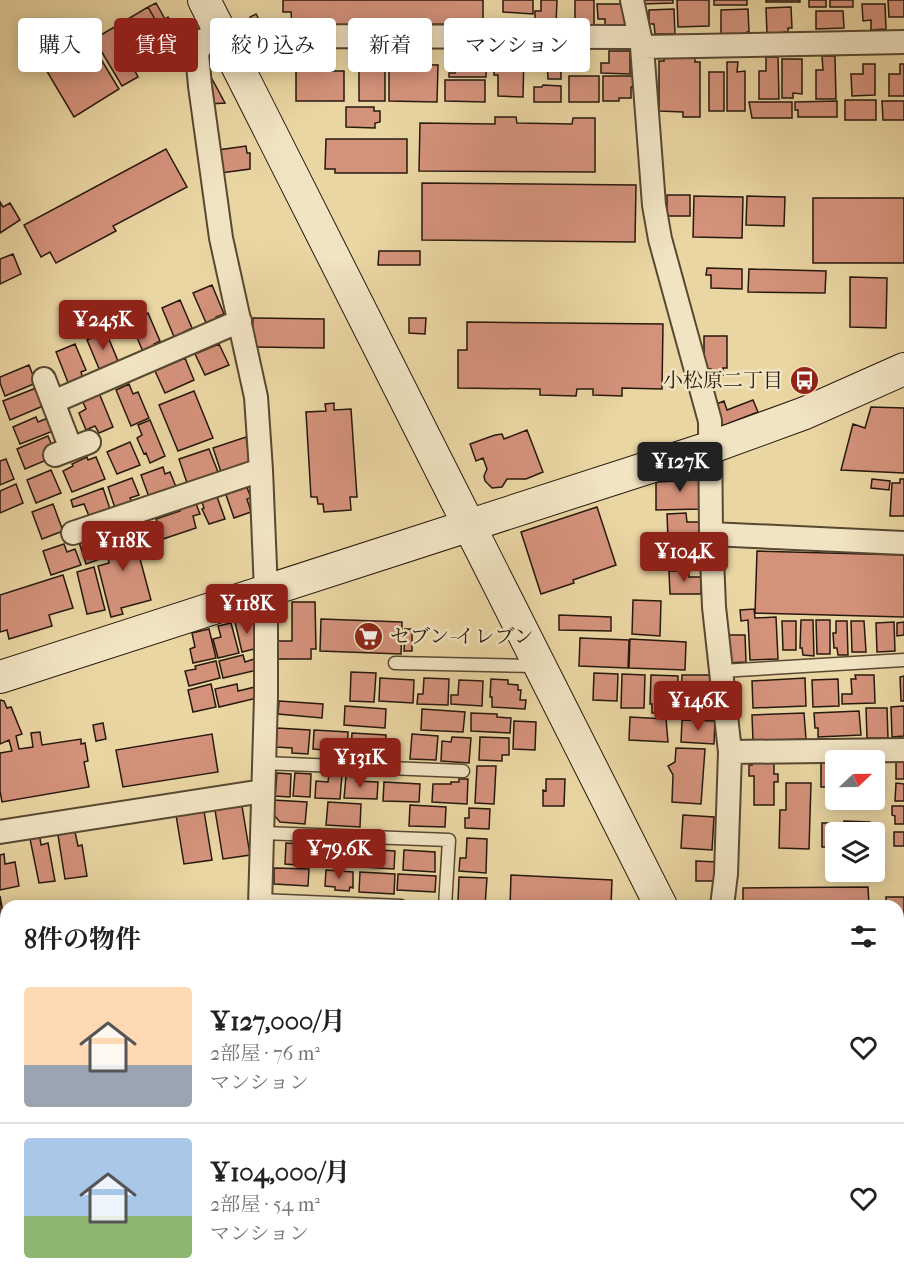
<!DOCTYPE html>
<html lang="ja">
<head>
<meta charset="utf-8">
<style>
	body { margin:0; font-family:"IM FELL French Canon","Noto Serif JP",serif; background:#f2f2f2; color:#222; height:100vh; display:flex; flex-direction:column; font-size:22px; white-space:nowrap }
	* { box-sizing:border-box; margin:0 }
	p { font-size:20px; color:#767676 }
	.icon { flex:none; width:33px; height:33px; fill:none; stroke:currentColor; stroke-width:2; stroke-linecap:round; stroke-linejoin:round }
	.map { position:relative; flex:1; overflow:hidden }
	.panel { position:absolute; left:0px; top:900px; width:904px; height:386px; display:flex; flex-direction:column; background:#fff; border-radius:18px 18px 0 0; box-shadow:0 3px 15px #0003 }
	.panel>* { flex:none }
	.hud { position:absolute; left:18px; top:18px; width:600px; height:54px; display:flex; gap:12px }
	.needle { width:39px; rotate:68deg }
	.tools { position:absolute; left:825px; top:750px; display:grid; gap:12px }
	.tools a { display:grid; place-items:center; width:60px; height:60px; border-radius:6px; background:#fff; box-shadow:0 3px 15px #0003; font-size:30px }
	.price { position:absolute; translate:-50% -51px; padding:0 14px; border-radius:6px; background:#8f2418; color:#fff; font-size:20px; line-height:39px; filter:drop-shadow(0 2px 3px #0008) }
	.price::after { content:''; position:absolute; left:50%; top:36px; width:18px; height:14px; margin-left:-9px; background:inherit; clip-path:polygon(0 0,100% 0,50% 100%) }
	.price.active { background:#222; color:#fff }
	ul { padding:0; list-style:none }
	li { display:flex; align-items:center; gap:18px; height:150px; padding:0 24px }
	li+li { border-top:2px solid #e0e0e0 }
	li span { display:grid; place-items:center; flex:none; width:168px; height:120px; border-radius:6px; color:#555 }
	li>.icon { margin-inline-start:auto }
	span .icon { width:72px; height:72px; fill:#fffc; stroke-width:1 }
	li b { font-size:26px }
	h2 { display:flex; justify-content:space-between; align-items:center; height:72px; padding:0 24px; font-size:26px }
	.pill { padding:0 21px; border-radius:6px; background:#fff; box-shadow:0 3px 15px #0003; font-size:21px; line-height:54px }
	.pill.active { background:#8f2418; color:#fff }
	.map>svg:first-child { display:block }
	.building { fill:#d4927b; stroke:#27190d; stroke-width:1.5 }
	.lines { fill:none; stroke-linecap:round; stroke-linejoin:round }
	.lane-casing { stroke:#584832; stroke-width:15 }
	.street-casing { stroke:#584832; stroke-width:26 }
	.secondary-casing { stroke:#27190d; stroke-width:34 }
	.lane { stroke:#f1e4c3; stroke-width:12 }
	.street { stroke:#f1e4c3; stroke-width:22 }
	.secondary { stroke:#f1e4c3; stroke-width:32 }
	.labels { text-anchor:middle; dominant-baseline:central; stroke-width:5; stroke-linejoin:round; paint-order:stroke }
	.poi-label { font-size:20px; fill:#27190d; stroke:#f1e4c3; text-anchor:end }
</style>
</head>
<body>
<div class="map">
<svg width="904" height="1285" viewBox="0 0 904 1285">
	<rect width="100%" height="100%" fill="#ead6a3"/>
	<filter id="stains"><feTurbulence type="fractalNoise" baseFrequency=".00333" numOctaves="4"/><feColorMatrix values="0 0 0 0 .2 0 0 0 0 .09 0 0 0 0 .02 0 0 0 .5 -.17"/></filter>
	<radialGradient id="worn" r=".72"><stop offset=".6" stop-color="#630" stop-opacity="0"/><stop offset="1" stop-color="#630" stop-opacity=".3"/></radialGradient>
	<path class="building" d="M283,0h200v24l-191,1 -1,-13h-8z
		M503,0h30v14l-30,-2z
		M541,0h16l-1,24h-21v-13h6z
		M575,0h19v25h-19z
		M642,0h31v3l-30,1z
		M677,0h32v26l-31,1z
		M714,0h33v5h-33z
		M766,0h34v2h-34z
		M809,0h17v7h-17z
		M830,0h23v7h-23z
		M888,0h16v17h-15z
		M156,3l9,16 3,-2 14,24 -11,6 -23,-40z
		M597,4h28l2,26h-22v-11h-7z
		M862,4h23l1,25 -15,1v-10l-8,1z
		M148,7l23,40 -37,22 4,8 -16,9 -28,-47z
		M791,7l1,21h-4v4h-4v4h-14v-3l-3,1 -1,-26z
		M674,9l1,25h-20l-1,-10h-5v-14z
		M748,9l1,23h-2v3l-26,1v-26z
		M816,11h27l1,17 -28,1z
		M256,14l6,11 -7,3 -5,-11z
		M90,41l29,48 -45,28 -29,-49z
		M546,48h15v31h-13z
		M459,50h28l-1,27h-37v-4h6v-10h4z
		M609,51h21v23l-29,-1v-10h8z
		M501,53l23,1 -1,43 -25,-1v-21h-4v-9l7,-1z
		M664,55h31v7h5v55h-17v-5l-24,-1v-50h5z
		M822,56h13l1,43h-20v-29h7z
		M766,57h12l1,42h-20v-28h7z
		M359,58h26v43h-26z
		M782,59h20v35l-9,-1v5h-11z
		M727,62h11l-1,10 8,-1v40h-18z
		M389,64l49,1 -1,37 -48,-1z
		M863,64h12v31l-23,1 -1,-22h12z
		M900,64h4v32h-15v-22h11z
		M296,71h48v30h-48z
		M709,72h15v39h-15z
		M569,76h30v26h-30z
		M603,76h32v11h-4v11h-12v3h-16z
		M209,79h3l13,24 -15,1z
		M445,80h40v22l-40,-1z
		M543,85l18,1v16h-27v-15h8z
		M845,100h31v20h-31z
		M837,101v16h-39v-7h-3v-8z
		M882,101h22v19h-21z
		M749,102h43v16h-40z
		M346,107h28v4h6v11l-5,1v5l-29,-1z
		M495,117h21l1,6 55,1 1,-6h22v54l-176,-1 1,-48 75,1z
		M326,139h81v34h-72v-4h-10z
		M246,146l1,7h3v16l-29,4 -3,-23z
		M166,149l21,38 -74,39 3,5 -60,32 -6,-11 -9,5 -17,-32z
		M422,183l214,2 -1,57 -213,-2z
		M667,195h23v21h-23z
		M694,196l49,1 -1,41 -49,-1z
		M747,196l38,1 -1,29 -38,-1z
		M813,198h91v65h-91z
		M0,202l3,5 7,-4 10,17 -20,13z
		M379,251h41v14h-42z
		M13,254l8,20 -21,10v-25z
		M707,268l35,1v20l-31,-1v-13h-5z
		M749,269l77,2 -1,22 -77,-1z
		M850,277l37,1 -1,50 -36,-1z
		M212,285l12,29 -8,3 2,3 -11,5 -14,-32z
		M180,300l12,28 -8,4 2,3 -11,4 -13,-31z
		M148,313l12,28 -6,3 2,4 -12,6 -14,-33z
		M253,318l71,1v29l-72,-1z
		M409,318h17l-1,16 -16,-1z
		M467,322l196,2 -1,65 -40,-1v8l-29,-1v-6h-16l-1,7 -36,-1v-6l-82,-1v-38h9z
		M106,332l12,29 -18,10 -13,-31z
		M704,336h23v32h-4l1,7h-13v-6h-7z
		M75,344l11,26 -5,2 2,7 -14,6 -13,-33z
		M219,344l10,21 -24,10 -10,-21z
		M185,358l9,22 -29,13 -10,-22z
		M29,365l7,18 -31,13 -5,-13v-6z
		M129,384l4,10 5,-2 11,26 -18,8 -15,-36z
		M36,388l7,18 -33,14 -7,-19z
		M194,391l19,47 -35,13 -19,-46z
		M99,393l14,34 -14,6 -4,-7 -9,4 -7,-17 7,-4 -4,-9z
		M753,400l5,12 -36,14 -8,-21 10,-4 3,9z
		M334,403v7l17,-1 6,88h-7l1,13 -27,2 -1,-8h-5l-1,-7h-6l-5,-85 20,-1 -1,-7z
		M871,407l33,1v65l-63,-3 12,-46 12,4z
		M36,417l2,5 10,-4 5,13 -33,13 -7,-17z
		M150,420l15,36 -15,7 -4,-10 -2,1 -7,-16 5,-3 -4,-10z
		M527,430l16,42 -17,7h-19l-5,8 -10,1 -7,-7 -1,-5 3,-7 -4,-11 -7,3 -6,-17 25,-9 7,-1 2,5z
		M48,436l5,12 -4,11 -24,10 -8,-20z
		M246,437l4,25 -29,10 -8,-24z
		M130,442l10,23 -23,9 -10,-22z
		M209,449l9,23 -31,11 -8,-24z
		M87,457l1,3 8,-3 9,22 -33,13 -9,-21 10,-5 -1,-2z
		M6,459l8,20 -14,6v-24z
		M163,467l2,7 5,-2 6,15 -27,10 -8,-22z
		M698,469v11h3l1,29 -46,1v-28l22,-1v-4z
		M51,470l10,23 -25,10 -9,-23z
		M132,478l7,17 -9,3 2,4 -17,6 -7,-21z
		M872,479l18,2 -1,9 -18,-2z
		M900,479h4v37h-14l2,-33h8z
		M16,484l7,19 -23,10v-22z
		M246,485l5,13 -4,1 4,13 -17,6 -9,-26z
		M103,488l7,21 -21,7 -5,-12 -11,3 -2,-7z
		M216,494l9,25 -16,5 -7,-15 2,-1 -3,-9z
		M195,501l5,13 -7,2 3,12 -33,11 -7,-20 24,-8 -2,-5z
		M53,504l10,27 -21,8 -10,-27z
		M597,507l19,58 -43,15 1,3 -33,11 -20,-62z
		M686,513l1,9h12v16l-31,1 -1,-25z
		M131,525l20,75 -30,8 2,6 -12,3 -13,-51 11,-3 -7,-30z
		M92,534l8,25 -14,5 -8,-25z
		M700,541v26h-42v-7h11v-18z
		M64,544l3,8 8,-3 6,16 -30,10 -8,-24z
		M757,551l147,4v62l-149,-4z
		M94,567l11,43 -18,4 -10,-42z
		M669,571h20v6h12v17h-31z
		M63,575l10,33 -24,7 3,11 -43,13 -2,-9 -7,2v-37z
		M633,600l28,1 -1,35 -28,-2z
		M292,602h23l1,47h-5v10h-34v-18h15z
		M754,609l1,9 21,-1 2,42 -28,1 -2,-40 -7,1 -1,-11z
		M559,615l52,2v14l-52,-1z
		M253,618l5,30 -16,4 -7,-30z
		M321,619l81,3 -1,32 -81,-3z
		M801,620h12l1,36 -11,-1 -1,-7h-2z
		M816,620h14v34h-13z
		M782,621h14v29h-13z
		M836,621h11l1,34h-10l-1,-7h-3l-1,-15h3z
		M851,621h13l2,31h-14z
		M894,622l1,29 -18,1 -1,-29z
		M904,622v13l-7,1v-13z
		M231,623l8,30 -21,5 -5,-19 8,-2 -3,-11z
		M209,629l7,29 -23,5 -3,-14 5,-2 -3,-14z
		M405,629h7v22h-8z
		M726,635h19l1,27 -19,1z
		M580,638l49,2 -1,28 -49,-2z
		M630,639l56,3 -1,28 -56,-2z
		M243,655l2,7 9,-3 3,11 -34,8 -4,-17z
		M216,661l4,17 -31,8 -4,-15 11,-2 -1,-3z
		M351,672l25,1 -2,29 -24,-1z
		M594,673l24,1 -1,27 -24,-1z
		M622,674l23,1 -1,33h-23z
		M651,675l27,1 -1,36h-5v2l-20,-1v-9h-2z
		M682,675h28v19h-12v12h-17z
		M855,675h19l1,28 -33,1v-10h10l-1,-15h5z
		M904,676v25h-3l-1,-24z
		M380,678l34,2 -1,23 -34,-2z
		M424,678l25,1 -1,26 -31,-1 1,-10h5z
		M805,678l1,28 -53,2 -1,-27z
		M491,679l17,1v4l10,1v5h3l-1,10h6l-1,9 -33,-2v-10h-2z
		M838,679l1,27 -26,1 -1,-27z
		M459,680l24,1 -1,25 -31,-2v-9h7z
		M211,684l5,23 -23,5 -5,-22z
		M237,684l1,7 17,-4 2,11 -38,9 -4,-18z
		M0,700l4,1 3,7 4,-1 11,27 -6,2 3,13 14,-2 -2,-14 9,-1 2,13 39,-6v5l4,-1 3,18 -4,1 5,25 -87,15 -2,-11v-38l12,-2 -3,-11 -9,4z
		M279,701l44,3 -1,14 -44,-4z
		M345,706l41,3 -1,19 -41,-3z
		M904,706v30l-12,1 -1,-30z
		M866,708h21l1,30h-21z
		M422,709l43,3 -2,20 -42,-2z
		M859,711l2,24 -43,2v-9h-3l-1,-15z
		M471,713l26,1v3l14,1 -1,15 -39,-2z
		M804,713l2,26 -53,2 -1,-26z
		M630,717l36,2 2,23 -39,-2z
		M682,720l33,1 -1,23 -33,-2z
		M514,721l22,1 -1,28 -22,-1z
		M103,723l3,16 -10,2 -3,-16z
		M277,728l33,2 -2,24 -16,-1v-5l-16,-1z
		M314,730l34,2 -1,20 -34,-3z
		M352,733l34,2 -1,20 -34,-2z
		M212,734l6,38 -95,15 -7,-37z
		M412,734l26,2 -2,24 -26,-1z
		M452,737l19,1 -2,25 -28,-2 1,-20 9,1z
		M480,737l29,1v17h-7v6l-23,-1z
		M676,748l29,1 -4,55 -29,-2 1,-27 -5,-9 7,-4z
		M752,760h22v14h4v8h-4v23h-20v-29h-5v-11h3z
		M821,760h15v27h-15z
		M896,761h8v18h-8z
		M477,766h19l-2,38 -19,-1z
		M277,773l14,1 -1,23 -15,-1z
		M295,773l16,1 -1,23 -17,-1z
		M329,774l13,1 -2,24 -25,-1 1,-17 12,1z
		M346,776l10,1v4l22,1 -1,17 -33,-1z
		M459,779h9l-1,25 -35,-2 1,-18h18v-2h8z
		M546,779h19l-1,27h-21v-16l3,1z
		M384,782l36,2 -1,18 -36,-1z
		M786,783h25l-2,66 -30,-1 1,-38h6z
		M896,783l8,1v17h-9z
		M273,800l34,2 -2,22 -25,-2 -7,-8z
		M328,802l33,2 -1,23 -34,-2z
		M410,805l36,2 -1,20 -36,-1z
		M242,806l8,49 -27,4 -8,-49z
		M892,806h12v18h-9v-8l-3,-1z
		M469,808l21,1 -1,20 -24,-1v-10h4z
		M204,811l8,49 -28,4 -8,-49z
		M683,815l31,2 -2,33 -31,-2z
		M844,821l26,1v10h-27z
		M822,823h12v24h-12z
		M75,832l3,14 4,-1 5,31 -22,3 -7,-44z
		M894,832h10v14h-10z
		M40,838l1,7 7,-2 7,38 -16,2 -9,-44z
		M467,838l20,1 -1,34 -27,-2 1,-13h6z
		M286,843l26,2 -1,21 -26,-2z
		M321,847l32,2 -2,18 -30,-1z
		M363,849l32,2 -1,18 -32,-2z
		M404,850l31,2v20l-32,-2z
		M4,854l1,10 10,-2 4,24 -19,4v-35z
		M696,861l21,1v19h-21z
		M274,868l35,1 -1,17 -34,-2z
		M326,870l27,2v16l-3,-1 -1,4 -14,-1v-3l-10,-1z
		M360,872l35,2 -1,20 -35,-2z
		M398,874l38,2 -1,16 -38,-2z
		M511,875l101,5 -1,26h-101z
		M459,877l28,1 -2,28h-19v-4h-8z
		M868,887l1,19h-126v-18z
		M0,896l5,28 -5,1z
		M886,897h18v40h-6v-31h-12z
		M4,928l2,27 -6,1v-27z
		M0,1042l3,16h3v28h-6z
		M898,1048h6v20h-6z
		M898,1076h6v27h-6z
		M898,1110h6v20h-6z
		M898,1212h6v12h-6z
		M898,1232h6v23l-6,1z
		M0,1249h6v31h10v2l-16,2z
		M104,1280v5h-16l-1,-4z
		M108,1280h19l1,5h-19z
		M132,1280h15v5h-14z
		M155,1280h18l1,5h-18z
		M179,1280h31v5h-30z
		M212,1280h29v5h-28z
		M498,1280h41v5h-41z
		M670,1280h32v5l-32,-2z
		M722,1280h41l1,5h-30v-3h-12z
		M769,1280h45v5h-45z
		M544,1281l28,2v2h-28z"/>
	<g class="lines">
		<defs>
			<path id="lane" d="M395,663l142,3
				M721,671l183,-11
				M263,763l200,8
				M263,833l186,7 -4,66
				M260,900l141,6
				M0,1133l6,-1
				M0,1237l6,-1
				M485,1285l1,-5"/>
			<path id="street" d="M632,0l10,47 12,158 6,34 50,182 1,113 3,73 16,145 -4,122 -4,32
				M642,47l262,-5
				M44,379l27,70
				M53,402l187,-81
				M55,455l34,-13
				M73,533l188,-63
				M711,534l193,9
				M730,752l174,-2
				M0,832l263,-41
				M260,906l6,-209v-106l-5,-121 -5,-73 -35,-159 -21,-152 -3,-33 8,-14 17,-3 418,1
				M898,944h6
				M898,1138h6
				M254,1280v5
				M713,1280v5"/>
			<path id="secondary" d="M204,0l457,906
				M0,677l709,-229 96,-35 99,-44
				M849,1280l3,5"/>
		</defs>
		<use href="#lane" class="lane-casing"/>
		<use href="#street" class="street-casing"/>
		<use href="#secondary" class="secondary-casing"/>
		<use href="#lane" class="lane"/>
		<use href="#street" class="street"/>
		<use href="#secondary" class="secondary"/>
	</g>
	<defs>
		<symbol id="bus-disc" viewBox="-11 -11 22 22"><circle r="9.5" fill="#8f2418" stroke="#f1e4c3"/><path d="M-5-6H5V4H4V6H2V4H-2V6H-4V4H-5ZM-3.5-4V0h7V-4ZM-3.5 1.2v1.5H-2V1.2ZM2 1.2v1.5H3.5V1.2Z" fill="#fff"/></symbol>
		<symbol id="supermarket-disc" viewBox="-11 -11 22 22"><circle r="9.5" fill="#8f2418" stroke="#f1e4c3"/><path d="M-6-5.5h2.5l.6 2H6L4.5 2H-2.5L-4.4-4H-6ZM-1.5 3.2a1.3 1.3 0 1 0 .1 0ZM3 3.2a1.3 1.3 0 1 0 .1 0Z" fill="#fff"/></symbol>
	</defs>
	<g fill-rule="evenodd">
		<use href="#bus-disc" x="788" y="364" width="33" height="33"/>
		<use href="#supermarket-disc" x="352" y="620" width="33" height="33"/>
	</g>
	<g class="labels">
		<g class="poi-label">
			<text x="783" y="380">小松原二丁目</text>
			<text x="390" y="636" text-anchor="start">セブン-イレブン</text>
		</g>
	</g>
	<rect width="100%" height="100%" filter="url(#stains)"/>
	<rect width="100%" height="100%" fill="url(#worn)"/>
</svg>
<div class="tools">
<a><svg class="needle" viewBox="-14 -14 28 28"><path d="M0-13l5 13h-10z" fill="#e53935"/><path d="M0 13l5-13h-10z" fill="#767676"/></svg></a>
<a><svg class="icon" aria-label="layers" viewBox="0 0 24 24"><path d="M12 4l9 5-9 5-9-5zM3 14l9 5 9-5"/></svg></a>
</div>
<b class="price" style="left:103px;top:351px">¥245K</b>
<b class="price active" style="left:680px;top:493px">¥127K</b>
<b class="price" style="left:123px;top:572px">¥118K</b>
<b class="price" style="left:684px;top:583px">¥104K</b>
<b class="price" style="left:247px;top:635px">¥118K</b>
<b class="price" style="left:698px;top:732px">¥146K</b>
<b class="price" style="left:360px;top:789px">¥131K</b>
<b class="price" style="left:339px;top:880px">¥79.6K</b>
<div class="hud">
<a class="pill">購入</a>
<a class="pill active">賃貸</a>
<a class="pill">絞り込み</a>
<a class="pill">新着</a>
<a class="pill">マンション</a>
</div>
<section class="panel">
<h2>8件の物件<svg class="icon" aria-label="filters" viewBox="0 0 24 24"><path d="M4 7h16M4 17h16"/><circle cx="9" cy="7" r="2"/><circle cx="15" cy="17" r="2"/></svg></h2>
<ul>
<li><span style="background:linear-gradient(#ffd9b3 65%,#9aa5b1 0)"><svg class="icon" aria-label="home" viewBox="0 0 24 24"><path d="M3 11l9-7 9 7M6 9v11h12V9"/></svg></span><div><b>¥127,000/月</b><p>2部屋 · 76 m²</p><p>マンション</p></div><svg class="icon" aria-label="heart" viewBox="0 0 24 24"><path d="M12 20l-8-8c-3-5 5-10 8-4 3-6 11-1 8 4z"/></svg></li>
<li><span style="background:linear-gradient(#a9c7e8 65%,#8fb573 0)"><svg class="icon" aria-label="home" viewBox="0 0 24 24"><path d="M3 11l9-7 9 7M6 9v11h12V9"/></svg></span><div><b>¥104,000/月</b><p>2部屋 · 54 m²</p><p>マンション</p></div><svg class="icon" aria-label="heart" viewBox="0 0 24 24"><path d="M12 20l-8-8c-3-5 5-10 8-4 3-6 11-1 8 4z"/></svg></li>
</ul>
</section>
</div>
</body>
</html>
